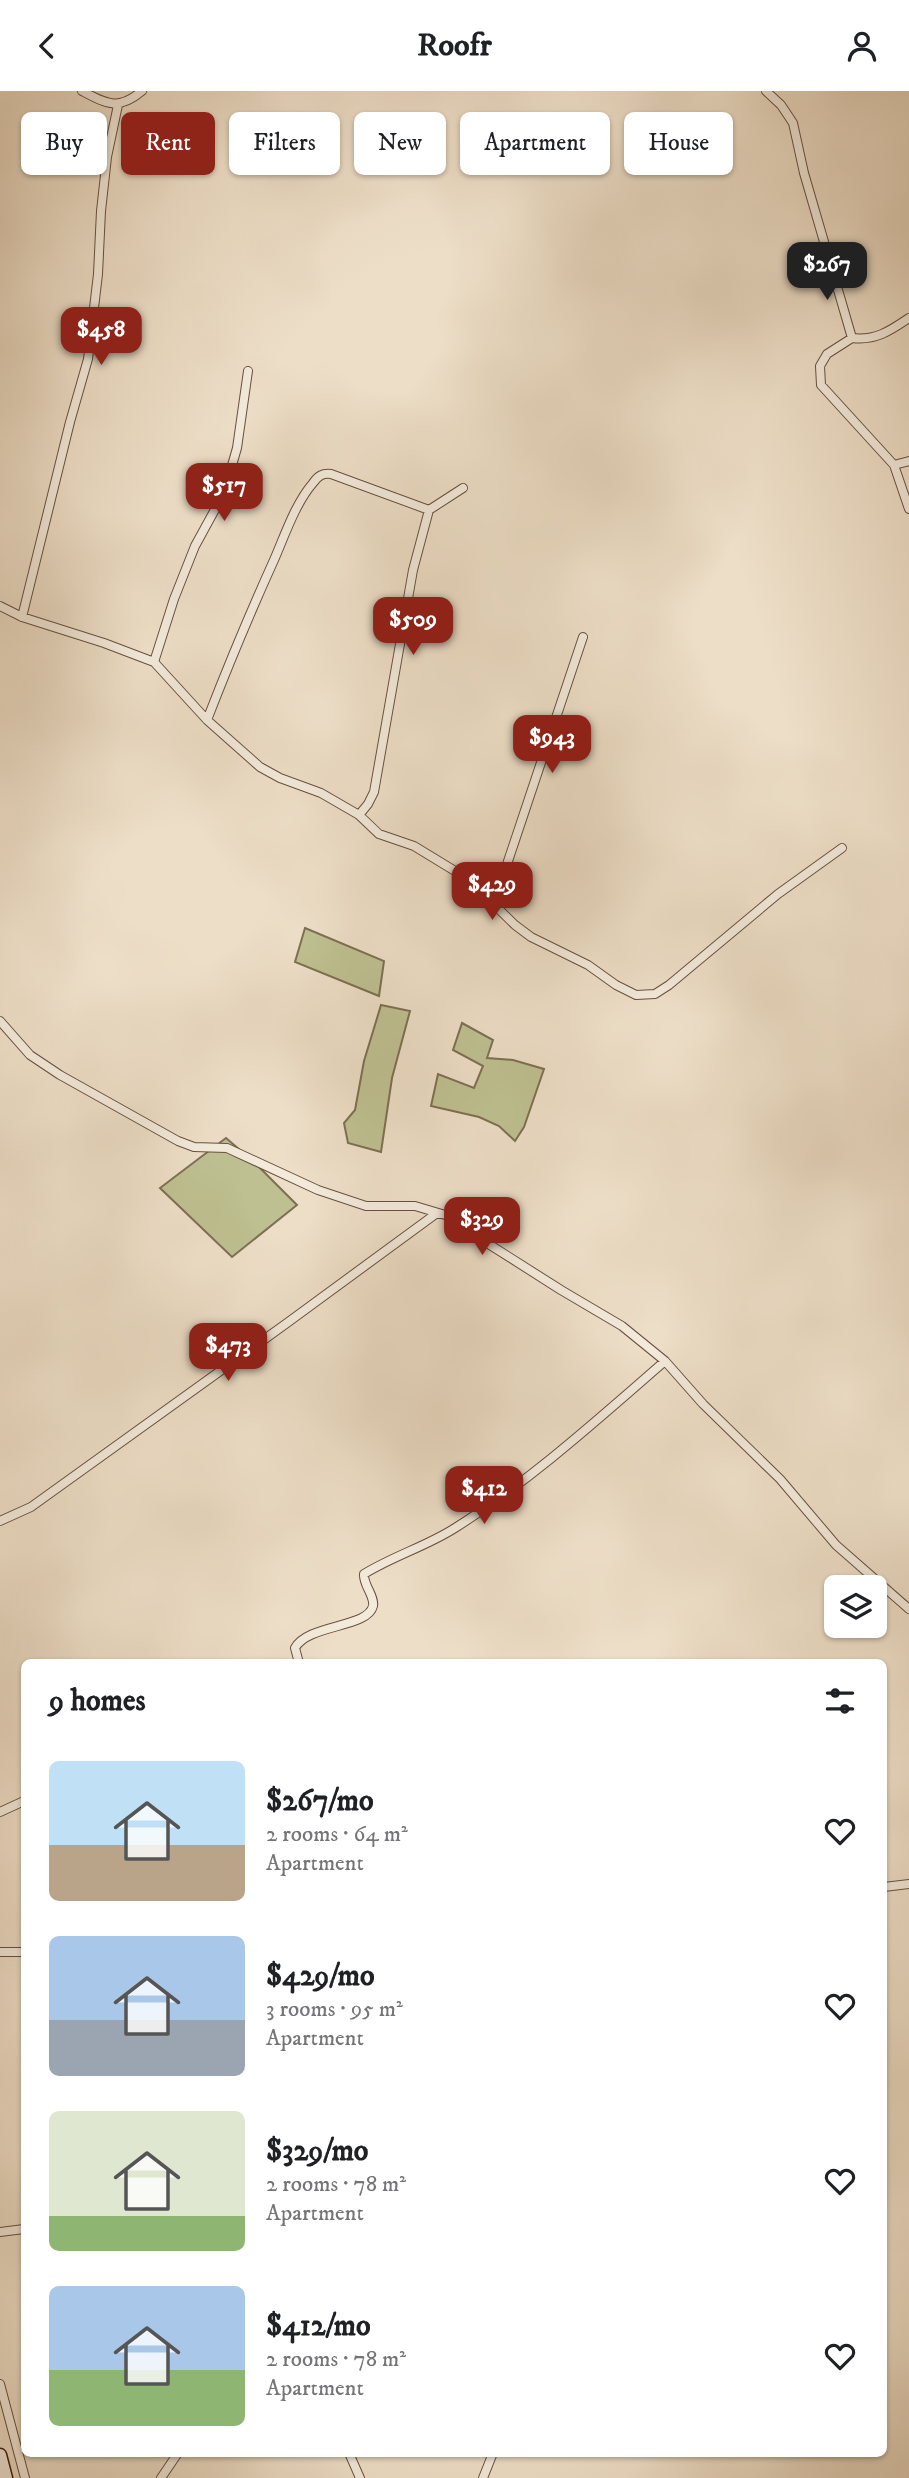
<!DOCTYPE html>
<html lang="en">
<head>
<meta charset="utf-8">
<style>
	body { margin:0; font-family:"IM FELL DW Pica",serif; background:#f2f2f2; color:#202124; height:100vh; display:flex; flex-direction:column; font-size:26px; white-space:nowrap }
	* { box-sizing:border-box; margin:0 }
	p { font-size:23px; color:#757577 }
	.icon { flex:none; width:38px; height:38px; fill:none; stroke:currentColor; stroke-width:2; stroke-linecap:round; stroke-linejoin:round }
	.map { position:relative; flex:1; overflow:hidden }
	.sheet { position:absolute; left:21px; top:1568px; width:866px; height:798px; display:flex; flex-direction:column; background:#fff; border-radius:10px; box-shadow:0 2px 5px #0004 }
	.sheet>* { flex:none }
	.hud { position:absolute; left:21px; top:21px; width:868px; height:63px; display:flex; gap:14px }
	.tools { position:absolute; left:824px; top:1484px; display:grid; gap:14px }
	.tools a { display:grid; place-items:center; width:63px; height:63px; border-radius:10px; background:#fff; box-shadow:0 2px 5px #0004; font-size:35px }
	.price { position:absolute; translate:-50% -60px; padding:0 16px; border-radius:14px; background:#8f2418; color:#fff; font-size:23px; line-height:46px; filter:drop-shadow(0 2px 4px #0008) }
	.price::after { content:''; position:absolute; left:50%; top:42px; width:21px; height:16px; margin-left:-10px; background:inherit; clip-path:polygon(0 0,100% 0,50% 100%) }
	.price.current { background:#222; color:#fff }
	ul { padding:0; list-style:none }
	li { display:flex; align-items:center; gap:21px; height:175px; padding:0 28px }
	li span { display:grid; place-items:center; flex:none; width:196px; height:140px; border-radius:10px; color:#555 }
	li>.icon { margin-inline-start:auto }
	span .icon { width:84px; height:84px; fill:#fffc; stroke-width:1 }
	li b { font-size:30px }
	h2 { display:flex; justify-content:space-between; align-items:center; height:84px; padding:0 28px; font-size:30px }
	.tag { padding:0 24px; border-radius:10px; background:#fff; box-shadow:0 2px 5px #0004; font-size:24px; line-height:63px }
	.tag.current { background:#8f2418; color:#fff }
	header { display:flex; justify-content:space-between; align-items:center; height:91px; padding:0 28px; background:#fff; font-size:32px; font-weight:700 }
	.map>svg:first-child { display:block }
	.green { fill:#bec091; stroke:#7d7052; stroke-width:2 }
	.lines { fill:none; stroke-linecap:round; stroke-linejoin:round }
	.street-casing { stroke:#68503f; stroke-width:10 }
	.secondary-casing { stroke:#3c2012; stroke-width:15 }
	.street { stroke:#f3eadb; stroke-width:8 }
	.secondary { stroke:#f3eadb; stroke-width:12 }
</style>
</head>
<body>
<header><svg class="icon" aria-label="back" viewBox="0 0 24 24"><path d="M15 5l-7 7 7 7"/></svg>Roofr<svg class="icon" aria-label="person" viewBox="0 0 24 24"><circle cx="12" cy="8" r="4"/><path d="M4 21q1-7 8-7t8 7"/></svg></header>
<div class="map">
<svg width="909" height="2387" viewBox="0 0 909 2387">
	<rect width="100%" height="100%" fill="#eddec7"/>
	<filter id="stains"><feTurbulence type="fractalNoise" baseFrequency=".00286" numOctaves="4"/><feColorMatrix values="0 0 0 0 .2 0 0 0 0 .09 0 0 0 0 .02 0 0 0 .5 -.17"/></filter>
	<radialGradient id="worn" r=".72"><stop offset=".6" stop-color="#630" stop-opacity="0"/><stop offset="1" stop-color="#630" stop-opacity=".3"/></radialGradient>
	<path class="green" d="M305,837l79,33 -5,35 -84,-34z
		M381,914l29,6 -18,67 -11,74 -33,-9 -4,-20 11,-13 9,-49z
		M462,932l31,17 -6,18 26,2 31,9 -20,58 -9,14 -16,-15 -20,-9 -48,-11 7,-32 36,14 9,-22 -30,-16z
		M226,1047l28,24 43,43 -65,52 -72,-69z"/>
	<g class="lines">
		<defs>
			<path id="street" d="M82,0c25,13 36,20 60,0
				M766,0l15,14 12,18 11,50 48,165 -25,16 -7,12 1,19 73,80 15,44
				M852,247c23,3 38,-7 57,-20
				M894,374l15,-4
				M0,515l22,11 82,26 50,19 53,58 53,47 20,11 41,15 38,22 20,19 35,12 41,25 19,14 41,40 16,12 57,28 28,20 20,10 19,-1 14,-9 109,-91 64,-46
				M22,526l48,-195 18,-63 10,-85 3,-63 6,-54 11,-52
				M154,571l20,-63 21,-53 29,-53 13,-45 11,-77
				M207,629c21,-54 43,-107 67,-160 11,-25 21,-56 39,-77 5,-7 9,-10 18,-9l98,36
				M359,724l9,-11 6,-12 39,-222 16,-60 34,-22
				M494,812l89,-266
				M0,930l30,34 30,20 118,66 16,6 33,1 91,42 48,16h49l37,11 35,26 74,47 61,36 43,35 38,43 77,75 56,66 73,64
				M0,1430l31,-14 256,-184 150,-110
				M299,1572l-4,-15c13,-24 73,-20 78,-42 2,-10 -10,-21 -9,-32 29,-18 63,-28 91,-46 76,-48 142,-108 210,-167
				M0,1721l24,-11
				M884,1796l25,-3
				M0,1861h24
				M0,2141l24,-3
				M0,2293l25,94
				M349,2362l11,25
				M161,2387l17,-25
				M483,2387l10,-25"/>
			<path id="secondary" d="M0,2364l6,23"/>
		</defs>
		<use href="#street" class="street-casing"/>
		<use href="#secondary" class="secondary-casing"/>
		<use href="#street" class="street"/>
		<use href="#secondary" class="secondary"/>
	</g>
	<rect width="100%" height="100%" filter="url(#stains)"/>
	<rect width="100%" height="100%" fill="url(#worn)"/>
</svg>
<div class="tools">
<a><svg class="icon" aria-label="layers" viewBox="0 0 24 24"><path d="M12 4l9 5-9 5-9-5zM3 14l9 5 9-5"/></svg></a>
</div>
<b class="price current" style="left:827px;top:211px">$267</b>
<b class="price" style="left:101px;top:276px">$458</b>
<b class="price" style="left:224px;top:432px">$517</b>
<b class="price" style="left:413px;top:566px">$509</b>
<b class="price" style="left:552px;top:684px">$943</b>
<b class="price" style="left:492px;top:831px">$429</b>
<b class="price" style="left:482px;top:1166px">$329</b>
<b class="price" style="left:228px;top:1292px">$473</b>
<b class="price" style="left:484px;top:1435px">$412</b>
<div class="hud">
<a class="tag">Buy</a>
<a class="tag current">Rent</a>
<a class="tag">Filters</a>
<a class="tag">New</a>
<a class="tag">Apartment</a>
<a class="tag">House</a>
</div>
<section class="sheet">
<h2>9 homes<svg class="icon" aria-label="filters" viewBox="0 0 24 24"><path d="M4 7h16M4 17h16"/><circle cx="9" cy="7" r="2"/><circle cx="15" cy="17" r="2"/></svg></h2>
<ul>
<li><span style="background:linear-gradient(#bfe0f5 60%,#b9a48a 0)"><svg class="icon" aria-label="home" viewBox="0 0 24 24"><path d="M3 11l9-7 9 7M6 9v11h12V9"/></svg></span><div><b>$267/mo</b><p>2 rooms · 64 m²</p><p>Apartment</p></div><svg class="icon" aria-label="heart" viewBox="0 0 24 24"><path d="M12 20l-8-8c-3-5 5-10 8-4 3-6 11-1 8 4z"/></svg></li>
<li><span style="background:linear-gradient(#a9c7e8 60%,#9aa5b1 0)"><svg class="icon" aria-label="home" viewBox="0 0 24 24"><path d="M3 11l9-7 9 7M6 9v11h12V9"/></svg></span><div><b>$429/mo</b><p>3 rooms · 95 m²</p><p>Apartment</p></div><svg class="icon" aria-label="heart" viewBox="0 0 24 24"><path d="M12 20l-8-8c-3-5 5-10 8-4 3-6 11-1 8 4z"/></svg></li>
<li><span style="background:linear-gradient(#dfe7d0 75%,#8fb573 0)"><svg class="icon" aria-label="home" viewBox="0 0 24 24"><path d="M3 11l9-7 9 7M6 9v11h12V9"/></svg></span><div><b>$329/mo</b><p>2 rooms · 78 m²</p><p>Apartment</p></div><svg class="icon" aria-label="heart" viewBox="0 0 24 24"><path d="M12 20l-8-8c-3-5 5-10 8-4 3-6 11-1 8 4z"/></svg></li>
<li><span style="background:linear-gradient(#a9c7e8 60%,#8fb573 0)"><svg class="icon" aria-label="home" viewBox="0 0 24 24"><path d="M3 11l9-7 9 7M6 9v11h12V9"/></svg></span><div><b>$412/mo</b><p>2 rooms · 78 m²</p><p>Apartment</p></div><svg class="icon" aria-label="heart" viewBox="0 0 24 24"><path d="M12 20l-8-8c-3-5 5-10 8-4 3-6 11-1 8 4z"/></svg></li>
</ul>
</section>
</div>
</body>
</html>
